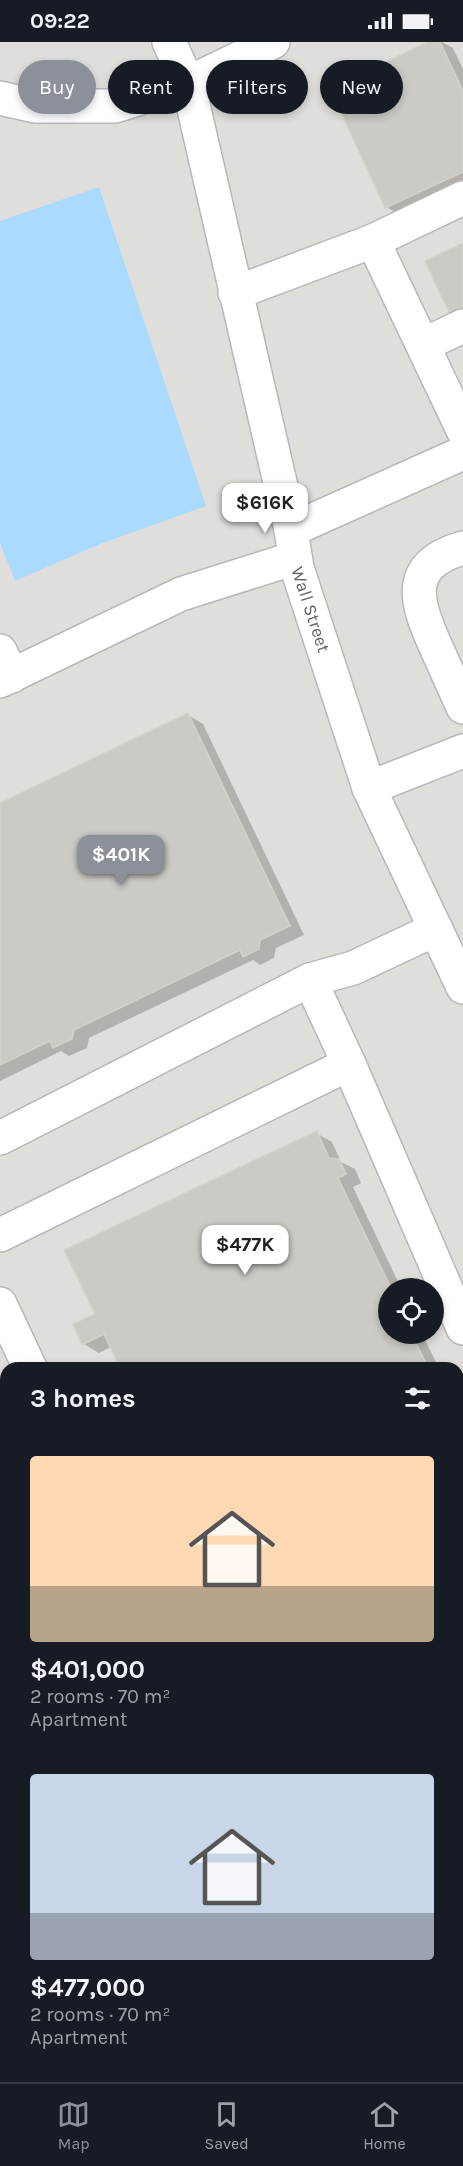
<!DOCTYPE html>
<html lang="en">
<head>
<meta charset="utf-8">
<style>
	body { margin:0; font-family:Karla,sans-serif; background:#242831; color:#f1f3f6; height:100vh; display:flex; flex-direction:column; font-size:22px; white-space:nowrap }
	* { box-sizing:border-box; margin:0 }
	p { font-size:20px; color:#9ea1a6 }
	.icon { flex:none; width:33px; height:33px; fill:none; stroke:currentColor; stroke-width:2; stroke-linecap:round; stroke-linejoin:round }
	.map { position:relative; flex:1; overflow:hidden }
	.drawer { position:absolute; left:0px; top:1320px; width:464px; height:720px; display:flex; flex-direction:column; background:#171b24; border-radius:18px 18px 0 0; box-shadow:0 3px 9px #0003 }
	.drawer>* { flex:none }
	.banner { position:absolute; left:18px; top:18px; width:428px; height:54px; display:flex; gap:12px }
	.tools { position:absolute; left:378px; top:1236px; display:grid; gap:12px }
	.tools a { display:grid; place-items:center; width:66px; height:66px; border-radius:50%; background:#171b24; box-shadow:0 3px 9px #0003; font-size:30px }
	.price { position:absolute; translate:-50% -51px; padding:0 14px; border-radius:12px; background:#fff; color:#222; font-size:20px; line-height:39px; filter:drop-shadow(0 2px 3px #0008) }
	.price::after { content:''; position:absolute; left:50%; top:36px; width:18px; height:14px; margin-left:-9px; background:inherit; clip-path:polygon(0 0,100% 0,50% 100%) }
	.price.active { background:#8c9099; color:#fff }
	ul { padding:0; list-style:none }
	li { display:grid; align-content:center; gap:12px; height:318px; padding:0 30px }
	li span { display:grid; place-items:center; height:186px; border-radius:6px; color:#555 }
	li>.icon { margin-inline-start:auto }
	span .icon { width:108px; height:108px; fill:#fffc; stroke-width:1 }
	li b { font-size:26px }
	h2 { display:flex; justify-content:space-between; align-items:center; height:72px; padding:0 30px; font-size:26px }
	.tag { padding:0 21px; border-radius:27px; background:#171b24; box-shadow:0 3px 9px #0003; font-size:21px; line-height:54px }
	.tag.active { background:#8c9099; color:#fff }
	.status { display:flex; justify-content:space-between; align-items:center; height:42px; padding:0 30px; background:#171b24; direction:ltr }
	.status svg { height:16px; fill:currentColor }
	.tab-bar { display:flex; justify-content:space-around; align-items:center; height:84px; border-top:2px solid #363941; background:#171b24; font-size:16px; color:#9ea1a6 }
	.tab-bar a { display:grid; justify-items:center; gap:3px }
	.tab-bar .active { color:#8c9099 }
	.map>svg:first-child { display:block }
	.commercial { fill:#fef7e0 }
	.industrial { fill:#e0deda; fill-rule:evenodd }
	.water { fill:#aadaff }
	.shadow { fill:#0003 }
	.building { fill:#cccac5; stroke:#d6d1c6; stroke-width:1.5 }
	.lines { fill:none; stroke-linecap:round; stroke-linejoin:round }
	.minor-casing { stroke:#b5b8bc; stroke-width:36 }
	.minor { stroke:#fff; stroke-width:33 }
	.labels { text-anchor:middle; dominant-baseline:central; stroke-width:6; stroke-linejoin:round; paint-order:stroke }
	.street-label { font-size:18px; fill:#5f6368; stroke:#fff }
</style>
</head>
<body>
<div class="status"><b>09:22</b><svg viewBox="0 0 49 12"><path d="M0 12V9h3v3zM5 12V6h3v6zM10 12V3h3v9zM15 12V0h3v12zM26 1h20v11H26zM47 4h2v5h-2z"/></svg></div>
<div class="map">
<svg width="463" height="2040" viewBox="0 0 463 2040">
	<rect width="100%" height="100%" fill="#f1efe8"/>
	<path class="commercial" d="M463,1910v130h-289l13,-6h271v-122z"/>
	<path class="industrial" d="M0,0h463v1761l-5,3v-438h-452v651l-6,3zM388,1246h46v46h-46z"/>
	<path class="water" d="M99,145l107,319 -106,38 -85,37 -15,-38v-322z"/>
	<path class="shadow" d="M432,0h10l11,6 10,21v119l-61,28 -16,-9z
		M188,673l15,9 101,211 -28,13 -2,10 -14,7 -7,-5 -164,78 -2,10 -18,8 -8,-5 -61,30v-276z
		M316,1091l16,9 9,20 14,7 6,14 -8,4 48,101h-13v46h34l17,34h-318l-10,-21 -12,6 -15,-9 13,-29z
		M458,1366l5,12v340l-5,3z
		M6,1634v247l-6,3v-247z"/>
	<path class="building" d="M428,0h12l23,49v81l-78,36 -55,-120z
		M463,201v65l-13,6 -25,-53z
		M188,671l102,213 -30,14 -1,9 -16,8 -3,-7 -166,80 -2,9 -19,9 -3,-7 -50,24v-262z
		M317,1089l12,27 10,1 7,15 -8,4 53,110h-3v46h24l16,34h-308l-16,-34 -22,11 -9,-21 22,-10 -31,-64z
		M458,1388l5,12v302l-5,3z
		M6,1632v233l-6,3v-233z"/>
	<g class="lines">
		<defs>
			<g id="minor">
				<path id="s1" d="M169,0l19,41 103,447 6,38 72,220 94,199"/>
				<path d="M0,56l35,8h80l73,-23 85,-41"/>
				<path d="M373,199l90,189"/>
				<path d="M235,251l138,-52 90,-43"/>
				<path d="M423,303l40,-19"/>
				<path d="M291,488l172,-77"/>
				<path d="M463,506c-60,17 -47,55 -27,99 9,20 18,40 27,60"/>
				<path d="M0,609l12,25"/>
				<path d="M0,639l181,-87 114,-36"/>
				<path d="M369,746l94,-37"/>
				<path d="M310,938l39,84 114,264"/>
				<path d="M0,1096l310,-158 43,-12 83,-39"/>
				<path d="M0,1193l349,-171"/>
				<path d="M0,1262l30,64"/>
				<path d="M0,1390l6,-2"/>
				<path d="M0,1527l6,-3"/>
				<path d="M458,1736l5,-2"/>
				<path d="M458,1835l5,-3"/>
				<path d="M0,1915l6,-3"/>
				<path d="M15,2040l13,-6"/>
			</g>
		</defs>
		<use href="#minor" class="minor-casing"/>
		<use href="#minor" class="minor"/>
	</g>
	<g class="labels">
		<g class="street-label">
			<text stroke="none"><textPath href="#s1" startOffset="586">Wall Street</textPath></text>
		</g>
	</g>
</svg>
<div class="tools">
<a><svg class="icon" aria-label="locate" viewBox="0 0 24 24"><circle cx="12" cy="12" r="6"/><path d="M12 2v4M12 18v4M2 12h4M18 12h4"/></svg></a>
</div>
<b class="price" style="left:265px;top:492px">$616K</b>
<b class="price active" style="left:121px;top:844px">$401K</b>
<b class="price" style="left:245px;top:1234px">$477K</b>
<div class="banner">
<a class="tag active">Buy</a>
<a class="tag">Rent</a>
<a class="tag">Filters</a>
<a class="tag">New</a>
</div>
<section class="drawer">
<h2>3 homes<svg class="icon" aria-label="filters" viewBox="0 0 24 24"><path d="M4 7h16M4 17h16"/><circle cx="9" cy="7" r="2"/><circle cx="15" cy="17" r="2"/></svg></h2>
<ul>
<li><span style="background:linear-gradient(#ffd9b3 70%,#b9a48a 0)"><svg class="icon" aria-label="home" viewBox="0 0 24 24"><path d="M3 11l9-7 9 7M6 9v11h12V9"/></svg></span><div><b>$401,000</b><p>2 rooms · 70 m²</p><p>Apartment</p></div></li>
<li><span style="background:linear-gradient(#c9d6e8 75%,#9aa5b1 0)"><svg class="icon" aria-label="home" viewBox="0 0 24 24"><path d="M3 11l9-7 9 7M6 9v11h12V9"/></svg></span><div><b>$477,000</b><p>2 rooms · 70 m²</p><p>Apartment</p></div></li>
</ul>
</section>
</div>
<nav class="tab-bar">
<a class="active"><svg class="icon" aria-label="map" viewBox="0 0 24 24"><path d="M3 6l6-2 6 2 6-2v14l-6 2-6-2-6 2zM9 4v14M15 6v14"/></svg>Map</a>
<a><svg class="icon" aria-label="saved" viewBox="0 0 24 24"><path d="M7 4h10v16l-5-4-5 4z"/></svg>Saved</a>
<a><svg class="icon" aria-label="home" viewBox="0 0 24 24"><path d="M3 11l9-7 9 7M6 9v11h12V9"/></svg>Home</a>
</nav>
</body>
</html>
